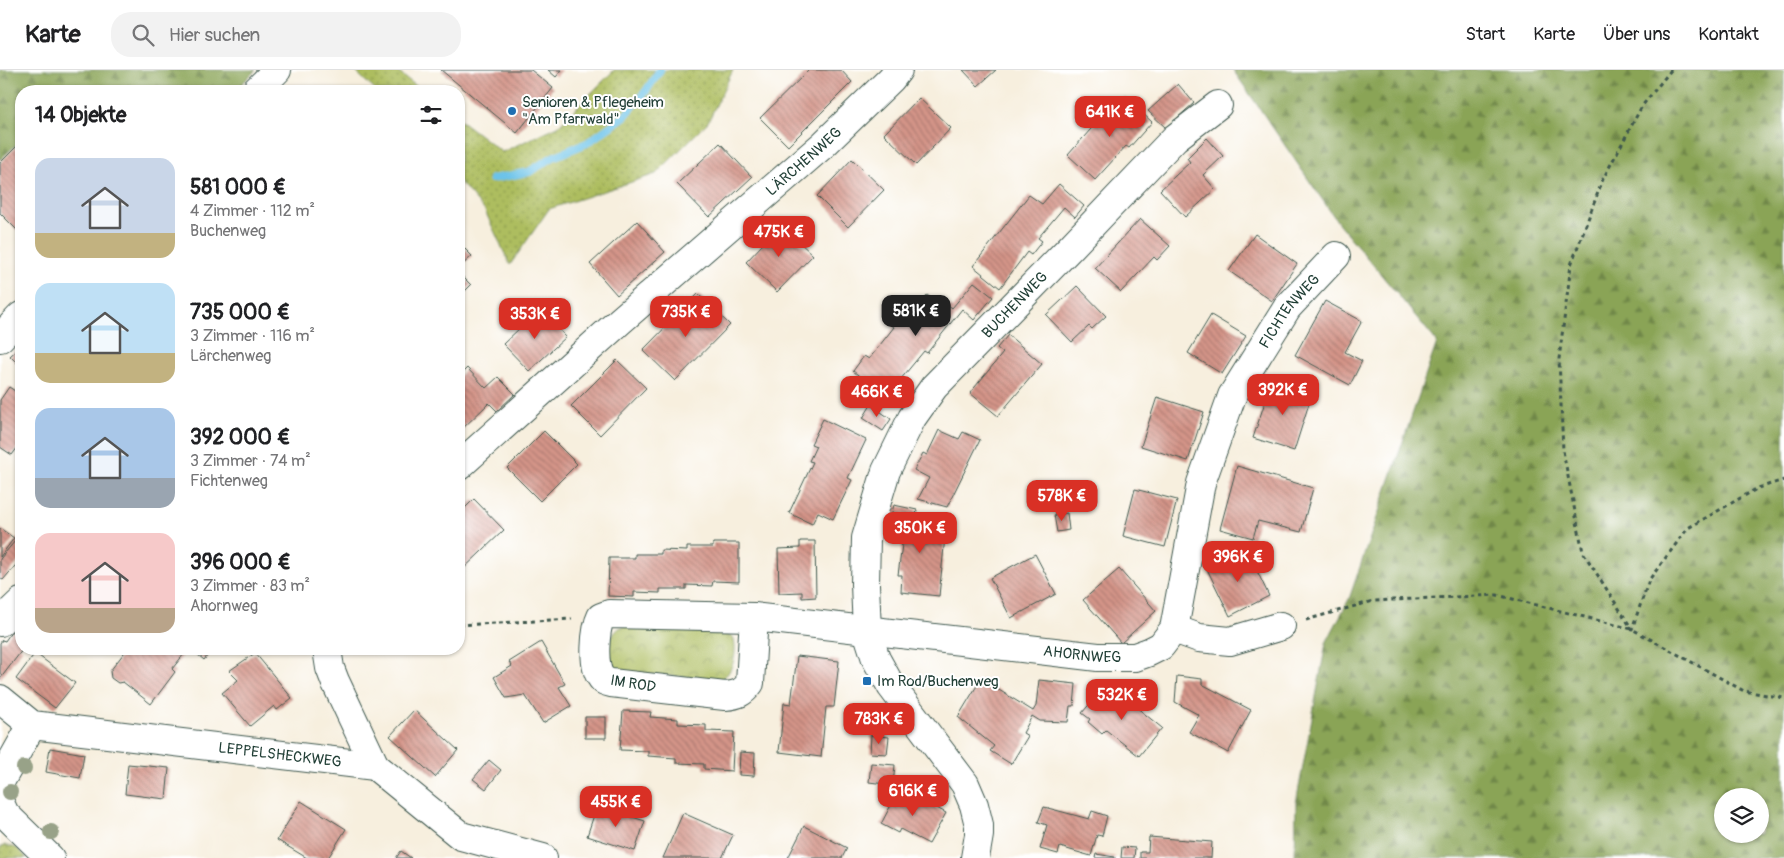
<!DOCTYPE html>
<html lang="de">
<head>
<meta charset="utf-8">
<style>
	body { margin:0; font-family:Pangolin,sans-serif; background:#f2f2f2; color:#202124; height:100vh; display:flex; flex-direction:column; font-size:19px; white-space:nowrap }
	* { box-sizing:border-box; margin:0 }
	p { font-size:16px; color:#757577 }
	.icon { flex:none; width:28px; height:28px; fill:none; stroke:currentColor; stroke-width:2; stroke-linecap:round; stroke-linejoin:round }
	.map { position:relative; flex:1; overflow:hidden }
	.side { position:absolute; left:15px; top:15px; width:450px; height:570px; display:flex; flex-direction:column; background:#fff; border-radius:20px; box-shadow:0 1px 4px #0004 }
	.side>* { flex:none }
	.fabs { position:absolute; left:1714px; top:718px; display:grid; gap:10px }
	.fabs a { display:grid; place-items:center; width:55px; height:55px; border-radius:50%; background:#fff; box-shadow:0 1px 4px #0004; font-size:25px }
	.price { position:absolute; translate:-50% -42px; padding:0 11px; border-radius:10px; background:#d93025; color:#fff; font-size:16px; line-height:32px; filter:drop-shadow(0 1px 2px #0008) }
	.price::after { content:''; position:absolute; left:50%; top:30px; width:15px; height:11px; margin-left:-8px; background:inherit; clip-path:polygon(0 0,100% 0,50% 100%) }
	.price.on { background:#222; color:#fff }
	ul { padding:0; list-style:none }
	li { display:flex; align-items:center; gap:15px; height:125px; padding:0 20px }
	li span { display:grid; place-items:center; flex:none; width:140px; height:100px; border-radius:15px; color:#555 }
	li>.icon { margin-inline-start:auto }
	span .icon { width:60px; height:60px; fill:#fffc; stroke-width:1 }
	li b { font-size:21px }
	h2 { display:flex; justify-content:space-between; align-items:center; height:60px; padding:0 20px; font-size:21px }
	header { display:flex; align-items:center; gap:30px; box-sizing:border-box; height:70px; padding:0 25px; background:#fff; border-bottom:1px solid #e0e0e0 }
	header strong { font-size:24px }
	nav { display:flex; gap:28px; margin-inline-start:auto; font-size:18px }
	.search { width:350px; height:45px; background:#f2f2f2; display:flex; align-items:center; gap:12px; box-sizing:border-box; padding:0 18px; border-radius:20px; color:#757577; font-size:19px }
	.map>svg:first-child { display:block }
	.grass { fill:url(#grass-dots); stroke:#667d4a }
	.forest { fill:url(#forest-firs); stroke:#547045; fill-rule:evenodd }
	.park { fill:url(#park-crowns); stroke:#667d4a }
	.lines { fill:none; stroke-linecap:round; stroke-linejoin:round }
	.stream { stroke:#6cc3e9; stroke-width:8 }
	.building { fill:url(#building-back-hatch) }
	.minor-casing { stroke:#3f584e; stroke-width:30 }
	.path { stroke:#3f584e; stroke-width:3; stroke-dasharray:4 4; stroke-linecap:butt }
	.minor { stroke:#fff; stroke-width:28 }
	.tree { fill:#98a288 }
	.poi-dot { fill:#1f6fb2; stroke:#fff; stroke-width:2 }
	.labels { text-anchor:middle; dominant-baseline:central; stroke-width:4; stroke-linejoin:round; paint-order:stroke }
	.poi-label { font-size:15px; fill:#1f3d34; stroke:#fff; text-anchor:start }
	.street-label { font-size:15px; fill:#1f3d34; stroke:#fff }
</style>
</head>
<body>
<header>
<strong>Karte</strong>
<div class="search"><svg class="icon" aria-label="search" viewBox="0 0 24 24"><circle cx="10" cy="10" r="6"/><path d="M15 15l6 6"/></svg>Hier suchen</div>
<nav><a>Start</a><a>Karte</a><a>Über uns</a><a>Kontakt</a></nav>
</header>
<div class="map">
<svg width="1784" height="788" viewBox="0 0 1784 788">
	<defs>
		<pattern id="grass-dots" width="8" height="8" patternUnits="userSpaceOnUse" patternTransform="scale(1.25)"><rect width="8" height="8" fill="#adbd5f"/><path d="M2 2h.1M6 6h.1" fill="none" stroke="#8c9b4f" stroke-width="1.8" stroke-linecap="round"/></pattern>
		<pattern id="forest-firs" width="22" height="20" patternUnits="userSpaceOnUse" patternTransform="scale(1.25)"><rect width="22" height="20" fill="#8aa456"/><path d="M5 1l3.5 6h-7zM16 11l3.5 6h-7z" fill="#708748"/></pattern>
		<pattern id="park-crowns" width="20" height="18" patternUnits="userSpaceOnUse" patternTransform="scale(1.25)"><rect width="20" height="18" fill="#adbd5f"/><path d="M2 6a3 3 0 1 1 6 0M12 15a3 3 0 1 1 6 0" fill="none" stroke="#8c9b4f"/></pattern>
		<pattern id="building-back-hatch" width="6" height="6" patternUnits="userSpaceOnUse" patternTransform="scale(1.25)"><rect width="6" height="6" fill="#d49488"/><path d="M-1 5l2 2M0 0l6 6M5-1l2 2" fill="none" stroke="#ab7a70"/></pattern>
	</defs>
	<rect width="100%" height="100%" fill="#fff"/>
	<filter id="ink" filterUnits="userSpaceOnUse"><feTurbulence type="fractalNoise" baseFrequency=".02" numOctaves="2"/><feDisplacementMap in="SourceGraphic" scale="10" xChannelSelector="R" yChannelSelector="G"/><feConvolveMatrix kernelMatrix="1 2 1 2 8 2 1 2 1" color-interpolation-filters="sRGB"/></filter>
	<filter id="wash" filterUnits="userSpaceOnUse"><feTurbulence type="fractalNoise" baseFrequency=".0096" numOctaves="4" result="noise"/><feDisplacementMap in="SourceGraphic" scale="20" xChannelSelector="R" yChannelSelector="G"/><feGaussianBlur stdDeviation="1.12" result="paint"/><feColorMatrix in="noise" values="0 0 0 0 0 0 0 0 0 0 0 0 0 0 0 0 0 1.4 0 .05"/><feComposite in="paint" operator="in"/></filter>
	<g filter="url(#wash)">
		<rect width="100%" height="100%" fill="#f7efde"/>
		<path class="grass" d="M354,0h41l28,21h-47z
			M614,0h119l-25,52 -52,52 -107,35 -39,56 -25,-54 -26,-30v-62l43,33 56,-26z
			M5,775l12,3 10,10h-27v-10z"/>
		<path class="forest" d="M0,0h256l-21,21h-214v49l-21,20z
			M1233,0h551v788h-489l1,-55 30,-160 23,-44 88,-257 -98,-118zM1722,726h38v38h-38z"/>
		<path class="park" d="M630,555l97,9 6,3c5,12 1,36 -12,42l-96,-6c-5,-2 -12,-4 -15,-8 -7,-9 -1,-27 6,-34 4,-5 9,-5 14,-6z"/>
		<g class="lines">
			<path class="stream" d="M492,109l37,-7 24,-15 34,-14 38,-27 21,-25 14,-21"/>
		</g>
		<g id="blocks">
			<path class="building" d="M441,0h90l22,18 -36,45z
				M548,0h14l-6,7z
				M809,0h32l11,12 -64,64 -28,-28z
				M963,0h33l-18,16z
				M1178,14l16,19 -28,25 -18,-17z
				M1125,27l27,25 -23,26 -3,-2 -31,34 -27,-25 30,-34 3,3z
				M919,28l32,30 -35,37 -32,-31z
				M1207,68l16,18 -20,19 12,14 -30,28 -25,-27 30,-28 -3,-4z
				M21,72v92l-21,-21v-50z
				M720,73l32,34 -43,40 -32,-33z
				M852,89l32,31 -36,37 -31,-31z
				M1059,114l25,22 -9,11 -11,-10 -26,31 4,3 -11,14 -4,-3 -27,36 -27,-22 56,-71 13,9z
				M1140,149l30,27 -13,14 -3,-3 -33,35 -26,-24z
				M637,151l28,31 -48,43 -27,-31z
				M781,155l32,30 -36,37 -31,-30z
				M1255,164l42,30 -25,37 -43,-30z
				M459,173l13,13 -13,12z
				M459,203l12,12 -12,12z
				M974,212l19,15 -19,23 -12,-11 -35,44 -3,-2 -38,46 -33,-26 11,-15 5,3 25,-32 -5,-4 17,-20 9,7 12,-15 8,6 3,-4 14,11z
				M1077,216l29,30 -14,13 -3,-3 -17,16 -26,-27z
				M698,224l32,31 -55,56 -32,-31z
				M1325,231l37,20 -17,31 17,9 -12,24 -55,-30z
				M540,239l26,28 -37,34 -26,-27z
				M1211,245l35,21 -24,38 -34,-21z
				M1008,265l34,29 -44,52 -28,-23 33,-40 -6,-5z
				M21,276v21l-11,-11z
				M617,290l29,28 -46,47 -29,-29z
				M467,298l19,20 12,-11 17,17 -18,17 -8,-8 -30,29v-56z
				M1272,311l40,13 -18,57 -41,-13z
				M9,317l12,8v48l-9,12 -12,-8v-47z
				M1157,327l47,15 -16,49 -47,-15z
				M871,335l20,14 -8,12 -20,-13z
				M823,349l43,21 -18,38 4,2 -19,39 -15,-7 -6,12 -23,-11 24,-51 -4,-1 7,-15 -5,-2z
				M939,360l20,9 4,-7 17,8 -33,67 -29,-8 11,-21 -15,-8 9,-17 4,2z
				M544,361l33,33 -37,37 -33,-33z
				M1237,396l76,22 -12,44 -43,-11 -5,17 -33,-9z
				M1135,419l42,11 -12,47 -42,-11z
				M474,429l30,31 -45,43v-59z
				M894,435l23,5 -2,10 31,7 -7,69 -38,-4 1,-17h-4l7,-53 -15,-3z
				M1067,443l2,17 -12,2 -3,-17z
				M1,459l13,9 -14,19v-27z
				M20,465l1,24 -18,21 -3,-2v-19z
				M800,471h15l1,56 -14,1v-6l-23,1 -1,-44 22,-1z
				M713,473h26v39l-26,-1 -1,5 -26,-1v4h-26v4l-26,-1v5l-26,-1 1,-38h26v-4h26v-4l26,1v-4h26z
				M1247,480l22,46 -39,20 -23,-47z
				M1035,484l21,40 -45,24 -21,-40z
				M1119,499l37,42 -35,32 -38,-43z
				M14,558l7,6v15h2l-23,30v-36l2,-3 3,1z
				M541,572l24,42 -6,3 12,19 -28,17 -18,-28 -19,3 -12,-21 18,-11 -3,-4z
				M127,579h61l-16,20 3,3 -24,32 -28,-22 -5,1 -7,-5 -1,-7z
				M191,579h22l-9,11z
				M35,583l40,30 -20,25 -39,-29z
				M255,583l37,45 -15,12 -3,-4 -24,20 -28,-33 16,-13 -9,-9z
				M797,586l42,5 -5,46h-8l-5,50 -42,-5 5,-49 7,1z
				M1177,606l25,3v5l49,26 -23,43 -39,-21 10,-17 -24,-13z
				M981,609l52,32 3,-5 3,-26 37,4 -2,22h-4l-2,16 -28,-1 -8,-5 -9,17 5,3 -17,28 -21,-13 4,-5 -36,-29z
				M1114,619l48,39 -23,28 -33,-26 -4,4 -14,-12 2,-3 -8,-6 16,-19 8,5z
				M414,640l44,40 -23,27 -45,-41z
				M623,641l28,1 -1,5 28,2v5l28,1v6l28,1 -2,39 -28,-2v-5l-28,-1v-5l-28,-2v-5l-28,-1z
				M585,647h21v21h-21z
				M871,665l18,2 -2,17 -17,-1z
				M50,678l34,6 -4,24 -34,-6z
				M740,682l15,1 -1,23 -15,-1z
				M489,690l12,10 -15,19 -13,-10z
				M871,693l24,2 -2,20 -24,-3z
				M128,694l41,4 -3,31 -41,-5z
				M900,718l46,25 -17,31 -29,-15 -2,4 -17,-9z
				M301,731l45,28 -18,29h-21l-30,-18z
				M597,736l48,15 -10,30 -48,-15z
				M1044,737l45,12 3,-8 15,5 -5,20 -5,-1 -6,21 -31,-9 -2,7 -18,-5 7,-24 -9,-3z
				M683,743l50,22 -11,23h-59z
				M804,756l43,22 -5,10h-54z
				M1149,767l63,5 -1,16h-71v-6h8z
				M1122,777l13,1 -1,10h-13z
				M401,781l10,7h-15z
				M1096,784l19,3v1h-20z"/>
		</g>
	</g>
	<g filter="url(#ink)">
		<use href="#blocks" fill-opacity="0" stroke="#3f584e" stroke-width="1"/>
		<g class="lines">
			<defs>
				<g id="minor">
					<path d="M256,21l21,-21"/>
					<path d="M0,268l21,-22"/>
					<path id="s1" d="M459,396l161,-145 204,-177 67,-65 7,-9"/>
					<path id="s2" d="M754,547l-4,66c-7,10 -13,12 -25,13l-114,-13c-4,-1 -8,-2 -10,-6 -9,-10 -6,-48 0,-60l8,-3 145,3 344,40h37l14,-5 12,-6 13,-17 27,-146 31,-87 55,-88 49,-52"/>
					<path d="M0,552l21,-20"/>
					<path d="M1174,559l25,9 31,3 51,-15"/>
					<path d="M327,579l3,19 5,13 40,85"/>
					<path id="s3" d="M0,629l32,26 343,41 86,70 82,22"/>
					<path d="M0,712l32,-57"/>
					<path d="M0,733l5,11 45,44"/>
					<path id="s4" d="M975,788l4,-23v-10l-5,-20 -9,-21 -74,-98 -15,-27 -9,-28 -2,-47 1,-46 20,-67 26,-53 22,-31 135,-138 106,-111 43,-33"/>
				</g>
			</defs>
			<use href="#minor" class="minor-casing"/>
			<path class="path" d="M1671,0l-29,36 -39,73 -32,86 -12,94 4,92 20,101 49,77 17,-49 39,-52 70,-40 26,-8
				M1306,550l67,-19 124,-6 135,34 112,62 40,7
				M459,555l113,-6"/>
			<use href="#minor" class="minor"/>
		</g>
		<g class="tree">
			<circle cx="24" cy="698" r="8"/>
			<circle cx="10" cy="722" r="8"/>
			<circle cx="51" cy="762" r="8"/>
		</g>
	</g>
	<g class="poi-dot">
		<circle cx="512" cy="41" r="5"/>
		<rect x="862" y="606" width="10" height="10" rx="2.5"/>
	</g>
	<g class="labels">
		<g class="poi-label">
			<text x="522" y="32">Senioren &amp; Pflegeheim<tspan x="522" dy="17">"Am Pfarrwald"</tspan></text>
			<text x="877" y="611">Im Rod/Buchenweg</text>
		</g>
		<g class="street-label">
			<text stroke="none"><textPath href="#s1" startOffset="460">LÄRCHENWEG</textPath></text>
			<text stroke="none"><textPath href="#s4" startOffset="635">BUCHENWEG</textPath></text>
			<text stroke="none"><textPath href="#s2" startOffset="1214">FICHTENWEG</textPath></text>
			<text stroke="none"><textPath href="#s2" startOffset="768">AHORNWEG</textPath></text>
			<text transform="translate(633 614) rotate(9)">IM ROD</text>
			<text stroke="none"><textPath href="#s3" startOffset="291">LEPPELSHECKWEG</textPath></text>
		</g>
	</g>
</svg>
<div class="fabs">
<a><svg class="icon" aria-label="layers" viewBox="0 0 24 24"><path d="M12 4l9 5-9 5-9-5zM3 14l9 5 9-5"/></svg></a>
</div>
<b class="price" style="left:1110px;top:68px">641K €</b>
<b class="price" style="left:779px;top:188px">475K €</b>
<b class="price on" style="left:916px;top:267px">581K €</b>
<b class="price" style="left:686px;top:268px">735K €</b>
<b class="price" style="left:535px;top:270px">353K €</b>
<b class="price" style="left:1283px;top:346px">392K €</b>
<b class="price" style="left:877px;top:348px">466K €</b>
<b class="price" style="left:1062px;top:452px">578K €</b>
<b class="price" style="left:920px;top:484px">350K €</b>
<b class="price" style="left:1238px;top:513px">396K €</b>
<b class="price" style="left:1122px;top:651px">532K €</b>
<b class="price" style="left:879px;top:675px">783K €</b>
<b class="price" style="left:913px;top:747px">616K €</b>
<b class="price" style="left:616px;top:758px">455K €</b>
<section class="side">
<h2>14 Objekte<svg class="icon" aria-label="filters" viewBox="0 0 24 24"><path d="M4 7h16M4 17h16"/><circle cx="9" cy="7" r="2"/><circle cx="15" cy="17" r="2"/></svg></h2>
<ul>
<li><span style="background:linear-gradient(#c9d6e8 75%,#c2b280 0)"><svg class="icon" aria-label="home" viewBox="0 0 24 24"><path d="M3 11l9-7 9 7M6 9v11h12V9"/></svg></span><div><b>581 000 €</b><p>4 Zimmer · 112 m²</p><p>Buchenweg</p></div></li>
<li><span style="background:linear-gradient(#bfe0f5 70%,#c2b280 0)"><svg class="icon" aria-label="home" viewBox="0 0 24 24"><path d="M3 11l9-7 9 7M6 9v11h12V9"/></svg></span><div><b>735 000 €</b><p>3 Zimmer · 116 m²</p><p>Lärchenweg</p></div></li>
<li><span style="background:linear-gradient(#a9c7e8 70%,#9aa5b1 0)"><svg class="icon" aria-label="home" viewBox="0 0 24 24"><path d="M3 11l9-7 9 7M6 9v11h12V9"/></svg></span><div><b>392 000 €</b><p>3 Zimmer · 74 m²</p><p>Fichtenweg</p></div></li>
<li><span style="background:linear-gradient(#f6c9c9 75%,#b9a48a 0)"><svg class="icon" aria-label="home" viewBox="0 0 24 24"><path d="M3 11l9-7 9 7M6 9v11h12V9"/></svg></span><div><b>396 000 €</b><p>3 Zimmer · 83 m²</p><p>Ahornweg</p></div></li>
</ul>
</section>
</div>
</body>
</html>
